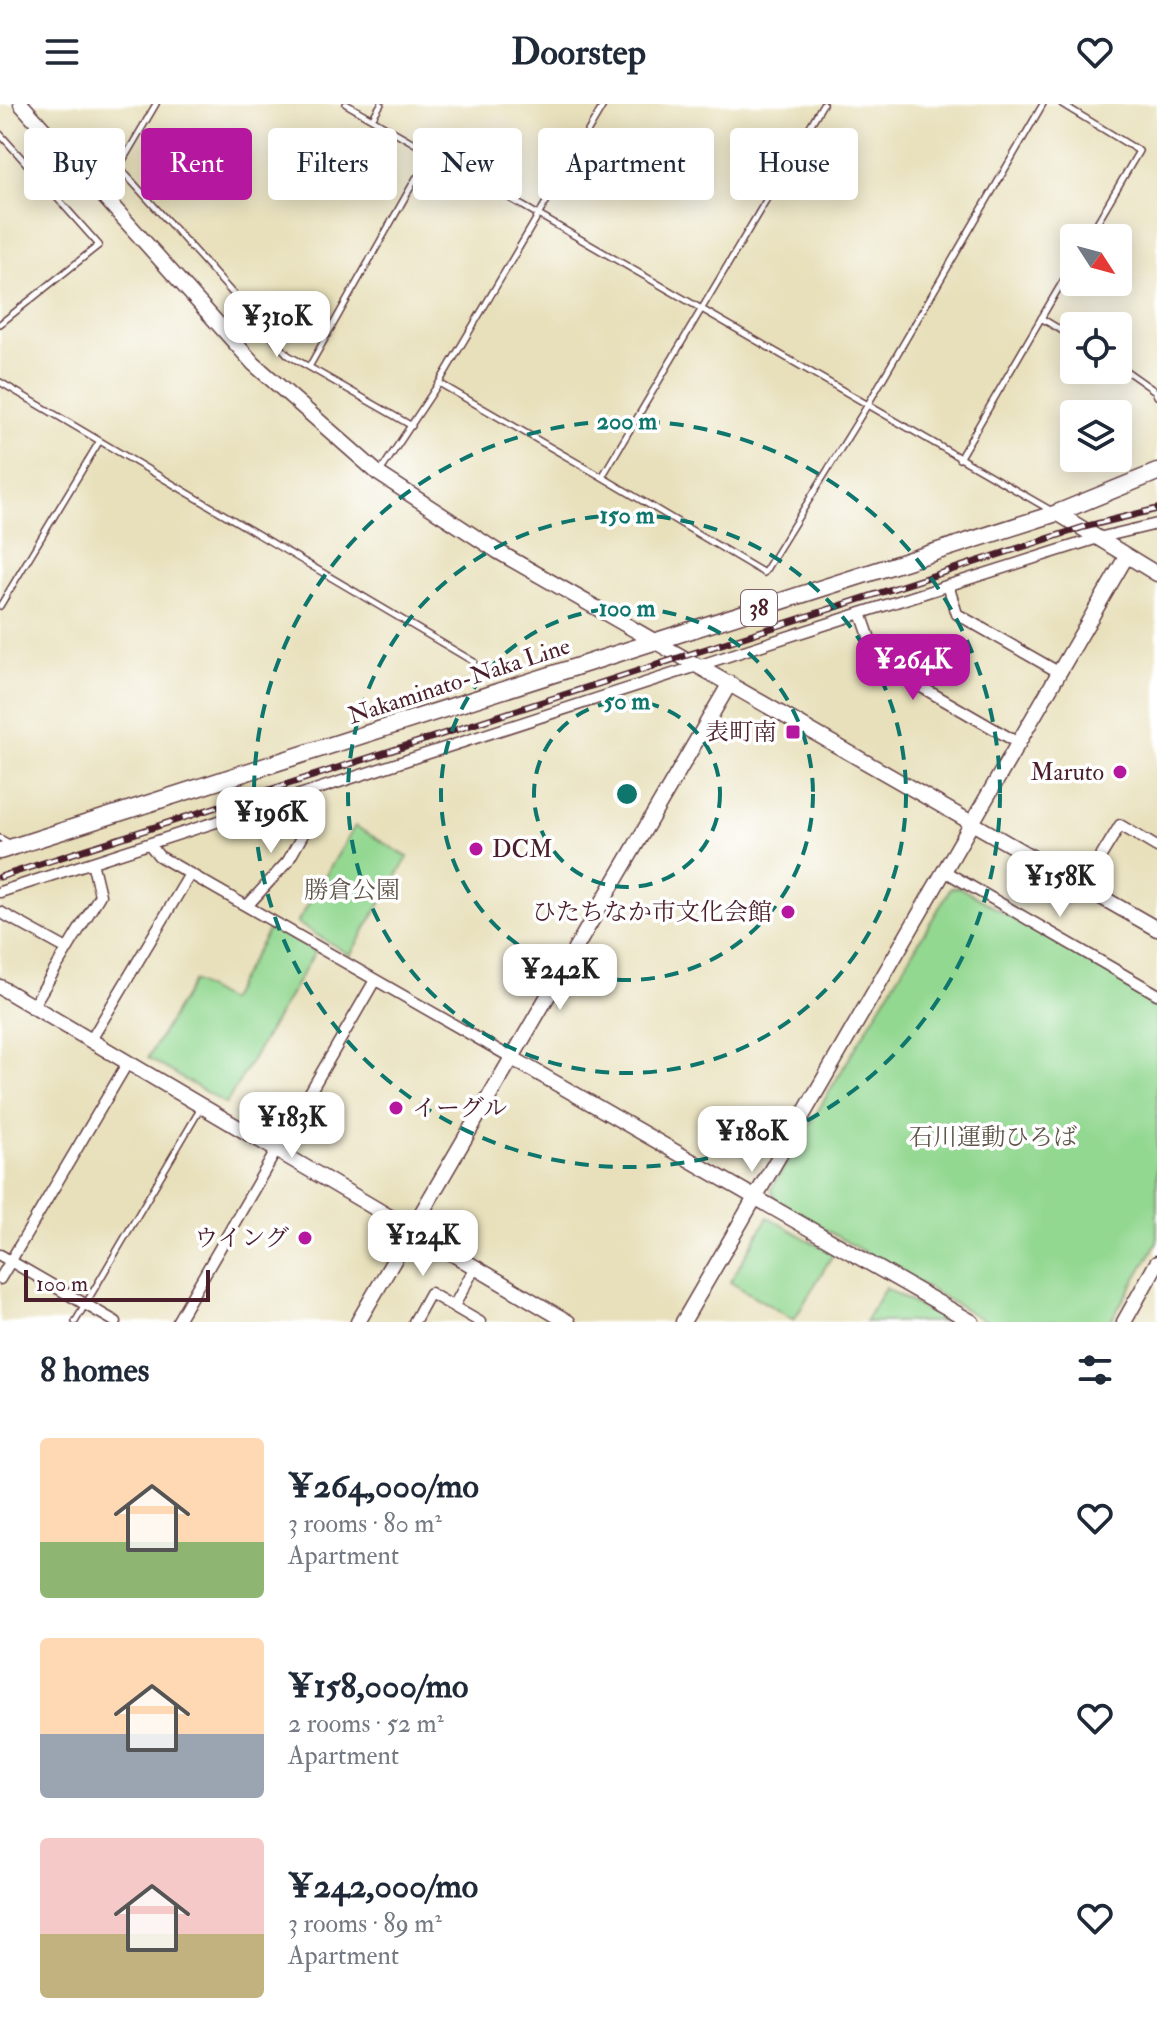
<!DOCTYPE html>
<html lang="en">
<head>
<meta charset="utf-8">
<style>
	body { margin:0; font-family:"IM FELL Double Pica","Noto Serif JP",serif; background:#f6f6f7; color:#1f2937; height:100vh; display:flex; flex-direction:column; font-size:30px; white-space:nowrap }
	* { box-sizing:border-box; margin:0 }
	p { font-size:26px; color:#747a83 }
	.icon { flex:none; width:44px; height:44px; fill:none; stroke:currentColor; stroke-width:2; stroke-linecap:round; stroke-linejoin:round }
	.map { position:relative; height:1218px; overflow:hidden }
	.sheet { display:flex; flex-direction:column; background:#fff; flex:1 }
	.sheet>* { flex:none }
	.guide { position:absolute; left:24px; top:24px; width:1110px; height:72px; display:flex; gap:16px }
	.needle { width:52px; rotate:126deg }
	.fabs { position:absolute; left:1060px; top:120px; display:grid; gap:16px }
	.fabs a { display:grid; place-items:center; width:72px; height:72px; border-radius:8px; background:#fff; box-shadow:0 4px 20px #0003; font-size:40px }
	.scale { position:absolute; left:24px; bottom:20px; width:186px; box-sizing:border-box; padding-left:8px; border:4px solid #4a1f2b; border-top:0; font-size:22px; line-height:28px; white-space:nowrap; color:#4a1f2b; -webkit-text-stroke:6px #fff; paint-order:stroke }
	.price { position:absolute; translate:-50% -68px; padding:0 18px; border-radius:16px; background:#fff; color:#222; font-size:26px; line-height:52px; filter:drop-shadow(0 2px 4px #0008) }
	.price::after { content:''; position:absolute; left:50%; top:48px; width:24px; height:18px; margin-left:-12px; background:inherit; clip-path:polygon(0 0,100% 0,50% 100%) }
	.price.selected { background:#b5179e; color:#fff }
	ul { padding:0; list-style:none }
	li { display:flex; align-items:center; gap:24px; height:200px; padding:0 40px }
	li span { display:grid; place-items:center; flex:none; width:224px; height:160px; border-radius:8px; color:#555 }
	li>.icon { margin-inline-start:auto }
	span .icon { width:96px; height:96px; fill:#fffc; stroke-width:1 }
	li b { font-size:34px }
	h2 { display:flex; justify-content:space-between; align-items:center; height:96px; padding:0 40px; font-size:34px }
	.pill { padding:0 28px; border-radius:8px; background:#fff; box-shadow:0 4px 20px #0003; font-size:28px; line-height:72px }
	.pill.selected { background:#b5179e; color:#fff }
	header { display:flex; justify-content:space-between; align-items:center; height:104px; padding:0 40px; background:#fff; font-size:36px; font-weight:800 }
	.map>svg:first-child { display:block }
	.green { fill:#93d891; stroke:#6e7c5e; stroke-width:2 }
	.lines { fill:none; stroke-linecap:round; stroke-linejoin:round }
	.lane-casing { stroke:#623c41; stroke-width:8 }
	.street-casing { stroke:#623c41; stroke-width:13 }
	.secondary-casing { stroke:#623c41; stroke-width:17 }
	.primary-casing { stroke:#623c41; stroke-width:19 }
	.lane { stroke:#fff; stroke-width:5 }
	.street { stroke:#fff; stroke-width:10 }
	.secondary { stroke:#fff; stroke-width:14 }
	.primary { stroke:#fff; stroke-width:16 }
	.rail-casing { stroke:#4a1f2b; stroke-width:7 }
	.rail { stroke:#fff; stroke-width:4; stroke-dasharray:12; stroke-linecap:butt }
	.ring { fill:none; stroke:#0f766e; stroke-width:4; stroke-dasharray:14 10 }
	.poi-dot { fill:#b5179e; stroke:#fff; stroke-width:3 }
	.labels { text-anchor:middle; dominant-baseline:central; stroke-width:7; stroke-linejoin:round; paint-order:stroke }
	.shield { fill:#fff; stroke:#80626b; stroke-width:2 }
	.shield-label { font-size:22px; font-weight:bold; fill:#4a1f2b }
	.street-label { font-size:24px; fill:#4a1f2b; stroke:#fff }
	.poi-label { font-size:24px; fill:#4a1f2b; stroke:#fff; text-anchor:end }
	.park-label { font-size:24px; fill:#60564a; stroke:#fff }
	.centre { fill:#0f766e; stroke:#fff; stroke-width:4 }
	.ring-label { font-size:24px; text-anchor:middle; font-weight:bold; fill:#0f766e; stroke:#fff; stroke-width:7; stroke-linejoin:round; paint-order:stroke }
</style>
</head>
<body>
<header><svg class="icon" aria-label="menu" viewBox="0 0 24 24"><path d="M4 6h16M4 12h16M4 18h16"/></svg>Doorstep<svg class="icon" aria-label="heart" viewBox="0 0 24 24"><path d="M12 20l-8-8c-3-5 5-10 8-4 3-6 11-1 8 4z"/></svg></header>
<div class="map">
<svg width="1157" height="1218" viewBox="0 0 1157 1218">
	<rect width="100%" height="100%" fill="#fff"/>
	<filter id="ink" filterUnits="userSpaceOnUse"><feTurbulence type="fractalNoise" baseFrequency=".0125" numOctaves="2"/><feDisplacementMap in="SourceGraphic" scale="16" xChannelSelector="R" yChannelSelector="G"/><feConvolveMatrix kernelMatrix="1 2 1 2 8 2 1 2 1" color-interpolation-filters="sRGB"/></filter>
	<filter id="wash" filterUnits="userSpaceOnUse"><feTurbulence type="fractalNoise" baseFrequency=".006" numOctaves="4" result="noise"/><feDisplacementMap in="SourceGraphic" scale="32" xChannelSelector="R" yChannelSelector="G"/><feGaussianBlur stdDeviation="1.8" result="paint"/><feColorMatrix in="noise" values="0 0 0 0 0 0 0 0 0 0 0 0 0 0 0 0 0 1.4 0 .05"/><feComposite in="paint" operator="in"/></filter>
	<g filter="url(#wash)">
		<rect width="100%" height="100%" fill="#e8e0bb"/>
		<path class="green" d="M355,722l53,31 -58,98 -53,-32z
			M959,783l198,114v242l-47,79h-123l-210,-120 -6,-13 180,-301z
			M270,823l45,25 -89,152 -78,-46 45,-77 35,20z
			M768,1113l65,37 -39,66 -64,-38z
			M885,1184l62,34h-82z"/>
	</g>
	<g filter="url(#ink)">
		<g class="lines">
			<defs>
				<path id="lane" d="M156,0l-37,63 169,188 124,71
					M346,0l706,407
					M1062,0l77,47 -51,87
					M372,15l9,-15
					M0,30l99,111 -99,79
					M1041,214l33,20
					M1118,261l37,26 2,5
					M309,263l107,-189
					M0,278l474,280
					M439,279l163,94 221,-373
					M959,355l115,-197
					M380,368l59,-89 165,-279
					M602,373l162,96 103,-167 176,-302
					M0,502l99,-164
					M0,734l11,6
					M75,1218l127,-216"/>
				<path id="street" d="M948,481l9,29 103,59
					M861,509l17,49 142,82
					M149,740l10,12 353,202
					M946,768l211,122
					M1083,782l37,-61 37,22
					M0,788l861,-279 237,-75 59,-14
					M247,802l41,-45 18,-32 -39,-24
					M0,808l67,37
					M33,902l67,-111 -8,-33
					M91,936l99,-166
					M0,1151l116,67
					M0,1175l128,-217
					M454,1202l20,-37
					M177,1218l198,-342
					M414,1218l16,-29 50,29"/>
				<path id="secondary" d="M21,0l233,260 125,110 118,77 660,378
					M1057,409l100,61
					M0,883l568,335
					M512,954l460,264
					M358,1218l372,-639
					M683,1218l443,-765
					M1124,1218l33,-59"/>
				<path id="primary" d="M0,747l1057,-338 100,-41"/>
			</defs>
			<use href="#lane" class="lane-casing"/>
			<use href="#street" class="street-casing"/>
			<use href="#secondary" class="secondary-casing"/>
			<use href="#primary" class="primary-casing"/>
			<use href="#lane" class="lane"/>
			<use href="#street" class="street"/>
			<use href="#secondary" class="secondary"/>
			<use href="#primary" class="primary"/>
			<defs>
				<path id="rail" d="M0,773l1084,-350 73,-18"/>
			</defs>
			<use href="#rail" class="rail-casing"/>
			<use href="#rail" class="rail"/>
		</g>
	</g>
	<g class="ring">
		<circle cx="627" cy="690" r="93"/>
		<circle cx="627" cy="690" r="186"/>
		<circle cx="627" cy="690" r="279"/>
		<circle cx="627" cy="690" r="373"/>
	</g>
	<g class="poi-dot">
		<rect x="785" y="620" width="16" height="16" rx="4"/>
		<circle cx="1120" cy="668" r="8"/>
		<circle cx="476" cy="745" r="8"/>
		<circle cx="788" cy="808" r="8"/>
		<circle cx="396" cy="1004" r="8"/>
		<circle cx="305" cy="1134" r="8"/>
	</g>
	<g class="labels">
		<rect class="shield" x="741" y="486" width="36" height="36" rx="6"/>
		<g class="shield-label">
			<text x="759" y="504">38</text>
		</g>
		<g class="street-label">
			<text transform="translate(459 577) rotate(-18)">Nakaminato-Naka Line</text>
		</g>
		<g class="poi-label">
			<text x="777" y="628">表町南</text>
			<text x="1104" y="668">Maruto</text>
			<text x="492" y="745" text-anchor="start">DCM</text>
			<text x="772" y="808">ひたちなか市文化会館</text>
			<text x="412" y="1004" text-anchor="start">イーグル</text>
			<text x="289" y="1134">ウイング</text>
		</g>
		<g class="park-label">
			<text x="352" y="786">勝倉公園</text>
			<text x="993" y="1033">石川運動ひろば</text>
		</g>
	</g>
	<circle cx="627" cy="690" r="12" class="centre"/>
	<g class="ring-label">
		<text x="627" y="325">200 m</text>
		<text x="627" y="419">150 m</text>
		<text x="627" y="512">100 m</text>
		<text x="627" y="605">50 m</text>
	</g>
</svg>
<div class="fabs">
<a><svg class="needle" viewBox="-14 -14 28 28"><path d="M0-13l5 13h-10z" fill="#e53935"/><path d="M0 13l5-13h-10z" fill="#747a83"/></svg></a>
<a><svg class="icon" aria-label="locate" viewBox="0 0 24 24"><circle cx="12" cy="12" r="6"/><path d="M12 2v4M12 18v4M2 12h4M18 12h4"/></svg></a>
<a><svg class="icon" aria-label="layers" viewBox="0 0 24 24"><path d="M12 4l9 5-9 5-9-5zM3 14l9 5 9-5"/></svg></a>
</div>
<div class="scale">100 m</div>
<b class="price" style="left:277px;top:255px">¥310K</b>
<b class="price selected" style="left:913px;top:598px">¥264K</b>
<b class="price" style="left:271px;top:751px">¥196K</b>
<b class="price" style="left:1060px;top:815px">¥158K</b>
<b class="price" style="left:560px;top:908px">¥242K</b>
<b class="price" style="left:292px;top:1056px">¥183K</b>
<b class="price" style="left:752px;top:1070px">¥180K</b>
<b class="price" style="left:423px;top:1174px">¥124K</b>
<div class="guide">
<a class="pill">Buy</a>
<a class="pill selected">Rent</a>
<a class="pill">Filters</a>
<a class="pill">New</a>
<a class="pill">Apartment</a>
<a class="pill">House</a>
</div>
</div>
<section class="sheet">
<h2>8 homes<svg class="icon" aria-label="filters" viewBox="0 0 24 24"><path d="M4 7h16M4 17h16"/><circle cx="9" cy="7" r="2"/><circle cx="15" cy="17" r="2"/></svg></h2>
<ul>
<li><span style="background:linear-gradient(#ffd9b3 65%,#8fb573 0)"><svg class="icon" aria-label="home" viewBox="0 0 24 24"><path d="M3 11l9-7 9 7M6 9v11h12V9"/></svg></span><div><b>¥264,000/mo</b><p>3 rooms · 80 m²</p><p>Apartment</p></div><svg class="icon" aria-label="heart" viewBox="0 0 24 24"><path d="M12 20l-8-8c-3-5 5-10 8-4 3-6 11-1 8 4z"/></svg></li>
<li><span style="background:linear-gradient(#ffd9b3 60%,#9aa5b1 0)"><svg class="icon" aria-label="home" viewBox="0 0 24 24"><path d="M3 11l9-7 9 7M6 9v11h12V9"/></svg></span><div><b>¥158,000/mo</b><p>2 rooms · 52 m²</p><p>Apartment</p></div><svg class="icon" aria-label="heart" viewBox="0 0 24 24"><path d="M12 20l-8-8c-3-5 5-10 8-4 3-6 11-1 8 4z"/></svg></li>
<li><span style="background:linear-gradient(#f6c9c9 60%,#c2b280 0)"><svg class="icon" aria-label="home" viewBox="0 0 24 24"><path d="M3 11l9-7 9 7M6 9v11h12V9"/></svg></span><div><b>¥242,000/mo</b><p>3 rooms · 89 m²</p><p>Apartment</p></div><svg class="icon" aria-label="heart" viewBox="0 0 24 24"><path d="M12 20l-8-8c-3-5 5-10 8-4 3-6 11-1 8 4z"/></svg></li>
</ul>
</section>
</body>
</html>
